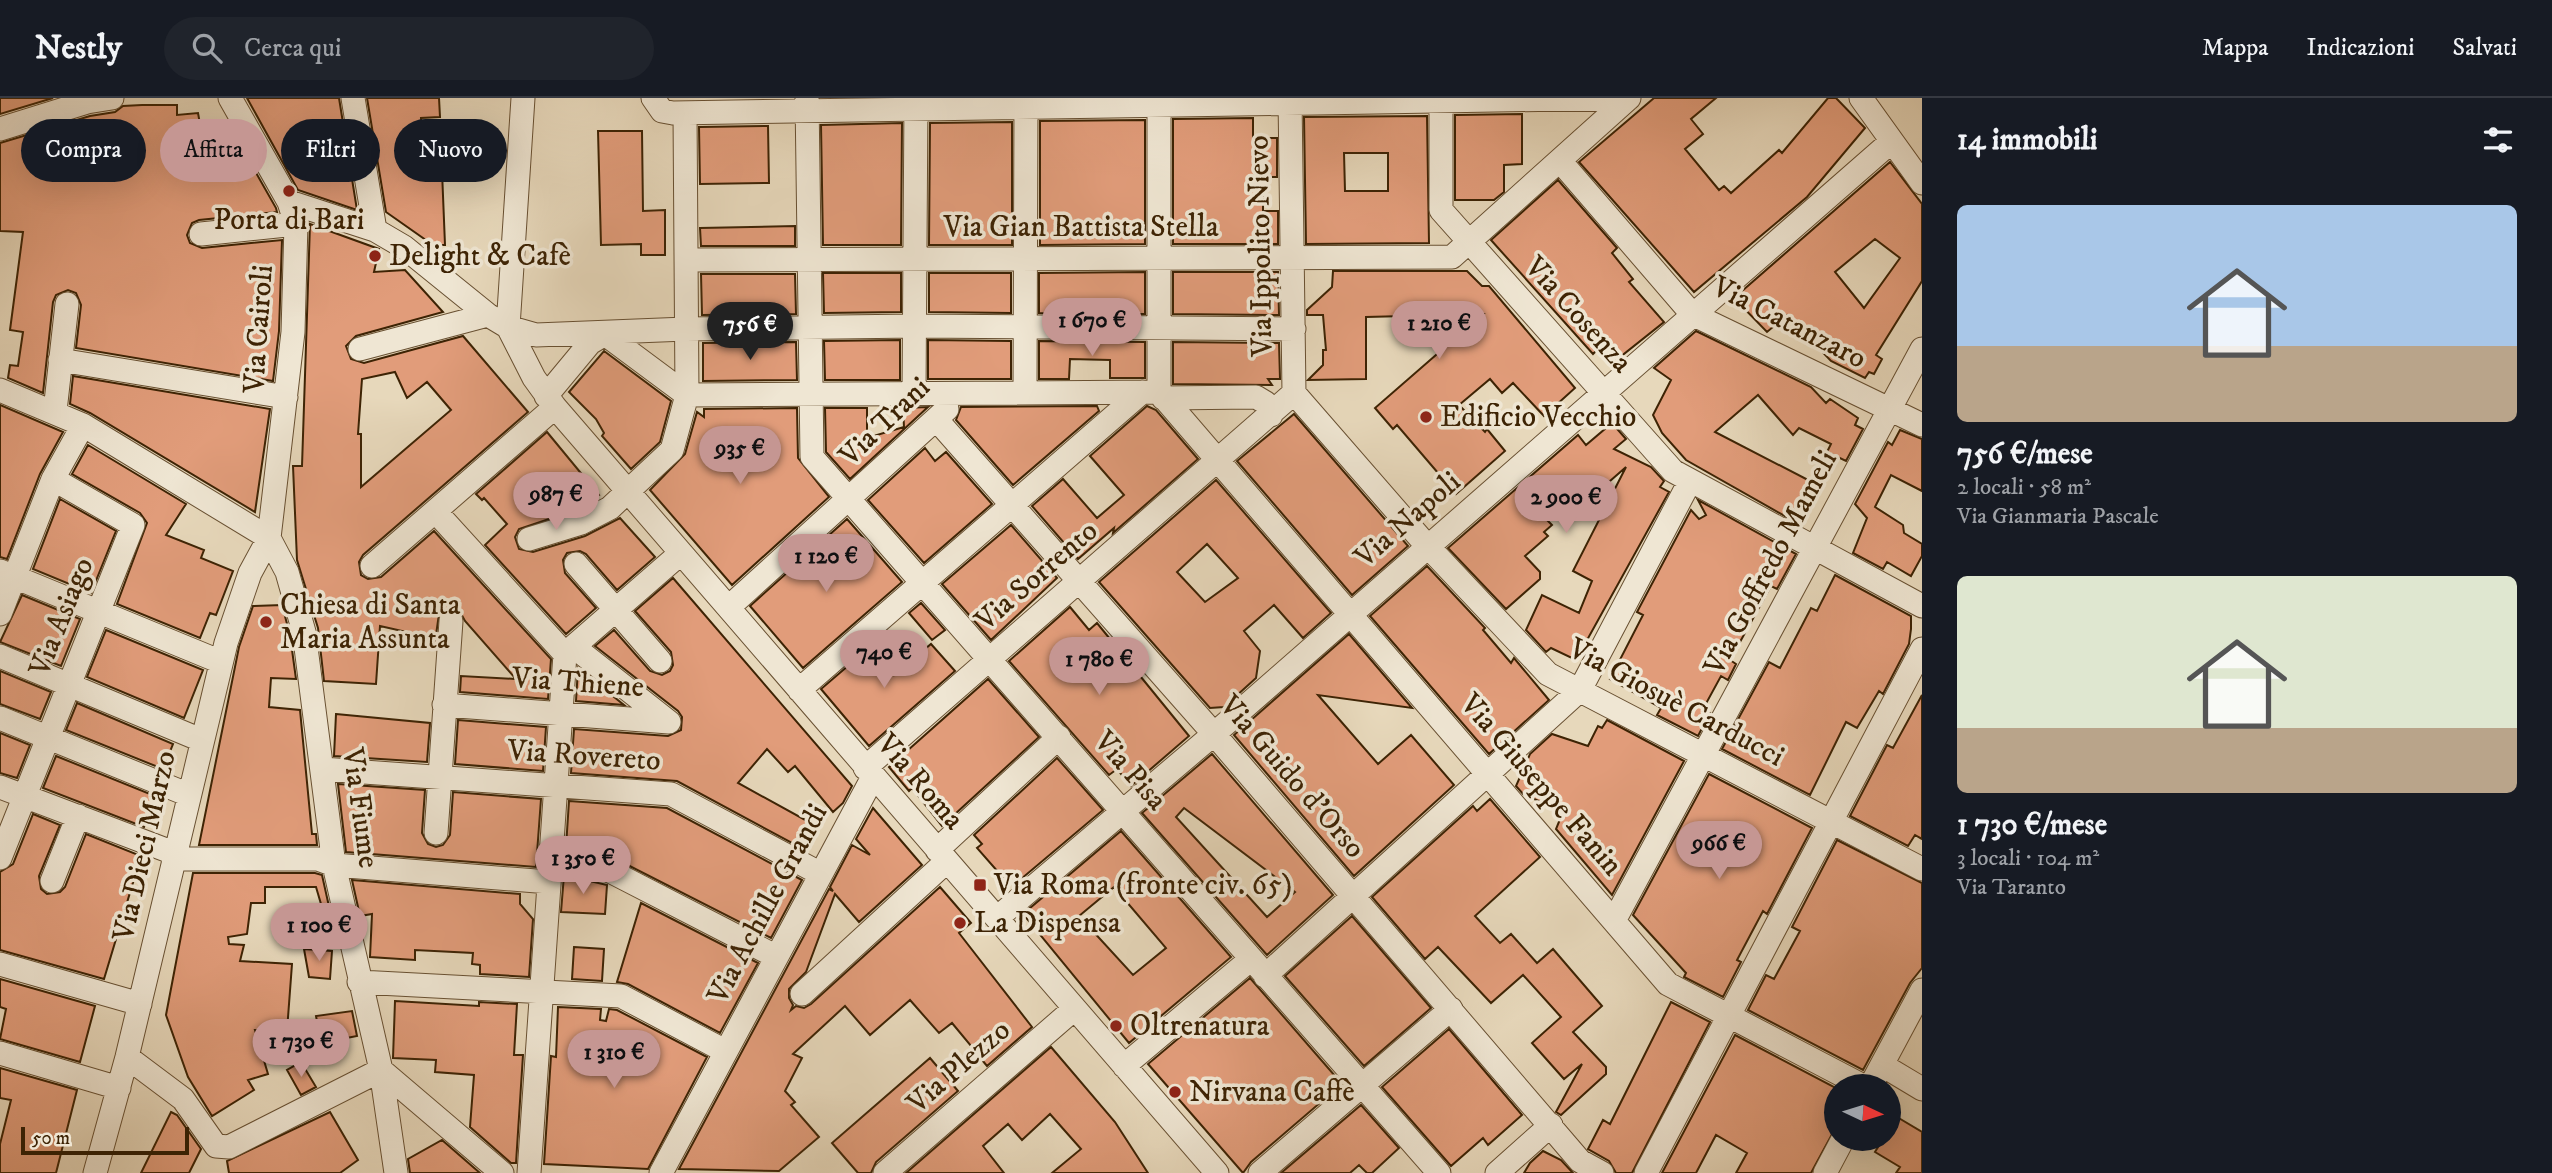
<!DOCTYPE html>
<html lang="it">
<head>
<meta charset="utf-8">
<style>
	body { margin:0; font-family:"IM FELL DW Pica",serif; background:#20242c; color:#f1f3f6; height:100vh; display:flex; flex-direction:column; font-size:26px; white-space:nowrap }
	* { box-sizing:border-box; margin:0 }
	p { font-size:23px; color:#9ea1a6 }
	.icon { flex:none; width:38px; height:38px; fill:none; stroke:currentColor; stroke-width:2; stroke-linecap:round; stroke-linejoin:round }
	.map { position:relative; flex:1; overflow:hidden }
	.side { display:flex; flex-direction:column; background:#171b24; width:630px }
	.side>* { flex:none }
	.top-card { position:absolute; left:21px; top:21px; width:665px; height:63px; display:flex; gap:14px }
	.needle { width:46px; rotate:94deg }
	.fabs { position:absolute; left:1824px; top:976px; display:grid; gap:14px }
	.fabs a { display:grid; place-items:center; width:77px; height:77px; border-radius:50%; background:#171b24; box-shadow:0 7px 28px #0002; font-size:35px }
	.scale { position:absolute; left:21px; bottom:18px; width:168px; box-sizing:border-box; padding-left:7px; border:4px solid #3d2304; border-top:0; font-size:19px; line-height:24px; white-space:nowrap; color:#3d2304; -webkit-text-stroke:5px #efe6d3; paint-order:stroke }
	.price { position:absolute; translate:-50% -60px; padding:0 16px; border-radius:24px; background:#c59692; color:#111; font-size:23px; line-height:46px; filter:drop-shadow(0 2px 4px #0008) }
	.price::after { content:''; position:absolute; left:50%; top:42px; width:21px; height:16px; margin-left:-10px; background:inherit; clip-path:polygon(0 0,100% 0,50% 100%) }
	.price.active { background:#222; color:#fff }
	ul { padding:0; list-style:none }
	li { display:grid; align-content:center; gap:14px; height:371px; padding:0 35px }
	li span { display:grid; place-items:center; height:217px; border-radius:10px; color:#555 }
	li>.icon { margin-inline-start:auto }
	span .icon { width:126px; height:126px; fill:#fffc; stroke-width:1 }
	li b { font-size:30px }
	h2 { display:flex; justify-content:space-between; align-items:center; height:84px; padding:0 35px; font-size:30px }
	.pill { padding:0 24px; border-radius:32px; background:#171b24; box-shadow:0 7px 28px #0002; font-size:24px; line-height:63px }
	.pill.active { background:#c59692; color:#111 }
	header { display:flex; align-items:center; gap:42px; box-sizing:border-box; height:98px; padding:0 35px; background:#171b24; border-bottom:2px solid #363941 }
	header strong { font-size:33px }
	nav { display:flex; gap:38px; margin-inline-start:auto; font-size:24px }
	.search { width:490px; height:63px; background:#20242c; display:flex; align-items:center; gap:18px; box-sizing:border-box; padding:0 24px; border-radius:38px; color:#9ea1a6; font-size:26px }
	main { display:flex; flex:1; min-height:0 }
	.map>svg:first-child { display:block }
	.building { fill:#e19c7a; stroke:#3d2304; stroke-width:2; fill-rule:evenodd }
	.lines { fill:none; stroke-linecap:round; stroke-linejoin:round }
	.minor-casing { stroke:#685032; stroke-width:25 }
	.minor { stroke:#efe6d3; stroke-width:23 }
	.poi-dot { fill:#8f2418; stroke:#efe6d3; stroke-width:2.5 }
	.labels { text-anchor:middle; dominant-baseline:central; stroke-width:7; stroke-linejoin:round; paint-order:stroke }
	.poi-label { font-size:30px; fill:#3d2304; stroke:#efe6d3; text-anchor:start }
	.street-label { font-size:30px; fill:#3d2304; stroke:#efe6d3 }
</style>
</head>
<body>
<header>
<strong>Nestly</strong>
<div class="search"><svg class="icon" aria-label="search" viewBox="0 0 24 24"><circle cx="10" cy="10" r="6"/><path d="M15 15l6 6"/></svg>Cerca qui</div>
<nav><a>Mappa</a><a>Indicazioni</a><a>Salvati</a></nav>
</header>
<main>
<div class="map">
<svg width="1922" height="1075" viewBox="0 0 1922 1075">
	<rect width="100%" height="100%" fill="#e7d8bb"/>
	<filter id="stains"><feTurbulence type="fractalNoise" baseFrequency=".00286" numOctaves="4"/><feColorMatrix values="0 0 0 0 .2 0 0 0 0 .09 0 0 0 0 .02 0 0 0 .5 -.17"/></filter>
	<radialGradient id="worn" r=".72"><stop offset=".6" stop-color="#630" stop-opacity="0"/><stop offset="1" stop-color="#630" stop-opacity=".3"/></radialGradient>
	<path class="building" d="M0,0h53l-53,16z
		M247,0h92l18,112 -59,-20z
		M367,0h72l1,19 -19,1 2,53h19l3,74h-12l-47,-33z
		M1654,0h62l-25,21 12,15 -18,15 34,41 5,-4 7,7 48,-43 3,3 46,-55h8l29,30 -58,69 -113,95 -115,-130z
		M142,7h35v10l21,-2 5,27 31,-6 42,74 1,4 -78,8 -7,3 -5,12 3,8 12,5 80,-8 -3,91 -6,50 -197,-33 5,-43 -5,-12 -8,-3 -12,5 -3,7 -10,91 -35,-15 2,-13 8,1 5,-34 -13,-2 13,-98 -23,-1v-88l90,-27 25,-4 8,-6z
		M1522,16v50l-18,1v27l-10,8h-39v-85z
		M1427,18l2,127 -123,1 -2,-127zM1344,55h44v38h-43z
		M1253,20v20h24v39h-14v34h15v33h-105v-125z
		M1145,22v124l-105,1v-124z
		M1012,24v123h-83l1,-122z
		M902,25l-1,122h-78l-2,-120z
		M768,28l1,57 -69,1 -1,-57z
		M598,33h44l1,80 22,-1v45h-24v-11l-40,1z
		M1890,64l32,42v77l-46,74 6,4 -8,15 -5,-2 -4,6 -34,-17 -44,-46 -20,17 -33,-34zM1875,141l25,19 -36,50 -29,-36z
		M1558,82l59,68 -5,5 21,26 -4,3 35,40 -54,43 -13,-15 -4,4 -102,-114z
		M310,126l69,25 -5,23 31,-2 38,42 -87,24 -10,10 5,13 13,4 99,-27 65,76 -165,143 -4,7 2,13 7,4 13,-2 53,-46 117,128 -3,40 -88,-7 1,-16 55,3 -51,-58 -6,-11 -6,-3 -14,7 -4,28 -15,-2v-5l-40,-9 -4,58 -52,-3 -6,-53 -21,-68 -4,-94h9zM395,274l12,26 20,-16 24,28 -90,77v-53h-3l4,-55z
		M795,128v20h-94l-1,-18z
		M1333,173h134l15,15h7l86,102 -31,28 -31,-33 -11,10 -12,-14 -31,26 26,27 2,-3 18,22 -49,43 -59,-69 -4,4 -18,-21 108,-94 -117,3v62l-58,1 15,-15v-15h3l-3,-35h-16v-5l25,-23z
		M1145,174v42l-106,-1v-40z
		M1173,174h105l1,43 -106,-1z
		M823,175h78v39l-77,1z
		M929,175h82v40l-82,-1z
		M701,176h94l1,40 -94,1z
		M1696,233l115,56 15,16 4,-4 28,19 -3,7 8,4 -17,32 -19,-9 4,-8 -32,-16 -6,7 -35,-40 -43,37 95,49 -20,38 -104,-59 -24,-27 -9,-18 18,-35 -17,-12z
		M900,242v40h-75l-1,-39z
		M928,242l83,1v38h-83z
		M1039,243l106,1v36h-35v-18l-40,-1 -1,20h-30z
		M796,244l1,38 -94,1v-38z
		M1173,244l106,1 1,36h-12l4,6 -99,-1z
		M604,253l67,50 -11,41 -29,27 -29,-33 2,-3 -8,-14 -27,-27z
		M73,278l197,33 -15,103 -165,-99 -20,-9z
		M0,307l63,27 -23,42 -33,85 -7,-2z
		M1097,308l2,5 -86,74 -57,-65 5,-13z
		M1147,308l9,4 42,49 -85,74 1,-5 -36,31 -46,-53 31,-27 34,39 27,-23 -34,-39z
		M928,309l-78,72 -24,-27 -1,-44h42v30l37,-11 -1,-19z
		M797,310l1,50 31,39 -97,88 -82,-95 35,-36 12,-42 7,5v-8z
		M1294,316l114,132 -56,49 -115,-134z
		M1612,325l14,16 -12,10 37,18 13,14 -4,6 9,5 -93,168 -25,-12 -5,4 -20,-22 16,-35 37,18 13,-32 -19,-10 53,-104 -40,35 -11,-12 -31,27 8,8 -8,7 4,4 -23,20 15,16v7l-34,30 -58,-61 130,-113 8,10z
		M1900,332l22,9v52l-31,-16 -16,32 28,18 1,8 18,11v12l-11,20 -24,-14 -4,7 -30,-16 14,-35 -12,-14 33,-62 4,3z
		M547,334l52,63 -23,15 -57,19 -4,8 4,12 14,3 52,-16 35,-18 35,39 -38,33 -31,-36 -6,-3 -13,2 -4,7 2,13 31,35 -30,26 -81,-89 22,-21 -23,-26 -2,2 -6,-6z
		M88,347l98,59 -20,31 38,15 -3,8 32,13 -17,44 -6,-2 -10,25 -83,-34 30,-81 -7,-10 -68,-39z
		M925,350l10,13 11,-9 46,52 -68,59 -56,-63z
		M1216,382l115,133 -28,25 -29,-33 -30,26 16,20 -4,27 -32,29 -14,1 -111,-126zM1207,446l31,34 -33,24 -28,-30z
		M60,401l56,32 -25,62 -58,-24z
		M1698,402l98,54 -19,35 -6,-3 -41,74 6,4 -8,16 -7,-4 -18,33 7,4 -12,23 -41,-21 4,-7 -51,-29 33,-64 -6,-3 54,-102 8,9 7,-4z
		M847,421l55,63 -99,86 -53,-62z
		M1011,427l46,53 -66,62 -49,-56z
		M1427,468l58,62 -2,2 28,33 3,-5 35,42 -60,54 -119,-138z
		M1835,477l76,41v13l-2,15 -26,50 -4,-3 -22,37 -11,-6 -36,73 -88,-46 47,-87 11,6 31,-60 6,3z
		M673,480l179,208 -9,17 -10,9 -38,-46 -7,6 -21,-23 -29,34 80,44 -13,23 -128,-69 -106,-8 3,-44 94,7 13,-6 1,-13 -4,-6 -83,-65 19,-16 36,41 12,4 8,-4 3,-6 -2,-13 -36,-41z
		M22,497l58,24 -19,47 -61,-24z
		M921,505l24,27 -13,10 -23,-27z
		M282,507l8,30 6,44 -25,-1 -2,29 31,3 12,124h4l1,11h-118l40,-198 14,-41z
		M1070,509l19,23 8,-7 92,113 -58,50 -14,-17 -8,6 -100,-114z
		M106,532l97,40 -19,48 -97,-41z
		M1349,536l63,74 -94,-13 60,69 33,-29 43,50 -100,91 -120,-141z
		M931,546l24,27 -86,75 -48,-57 49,-42 24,28z
		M578,570l46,37 -48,-4z
		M0,573l51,21 -11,27 -40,-15z
		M988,581l51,58 -97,89 -30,-38 -3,3 -20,-24z
		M1922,597v144l-7,-4 -7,11 -58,-30 37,-71 6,3z
		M77,605l96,41 -10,25 -97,-39z
		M336,616l94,9 -3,39 -93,-6z
		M458,622l88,7 -3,44 -88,-7z
		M1607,622l77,41 -72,134 -56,-66 7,-17 -40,-18 -7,-8 14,-32 22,-20 36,12 10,-20 4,2z
		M0,635l30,12 -13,33 -17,-5z
		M1212,656l121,141 -66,60 -125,-142zM1184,710l111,84 -28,25 -91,-100z
		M56,658l99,40 -11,31 -101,-39z
		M1057,660l46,52 -89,75 -5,-7 -3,3 -29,-33 5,-4 -8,-9z
		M1709,676l103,54 -45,86 -4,-3 -26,49 4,2 -18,35 -39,-20 2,-4 -53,-58z
		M338,686l87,6 -3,43 6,11 8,3 7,-2 7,-10 3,-43 88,7 -5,68 -190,-15z
		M1490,701l50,58 -65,59 25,27 11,-9 26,29 16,-14 49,57 -29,26 33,35v7l-45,41 -5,-3 26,-48 -18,15 -32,-36 29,-26 -38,-42 -32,28 -53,-56 -13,12 -53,-62 101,-91 4,5z
		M569,703l98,7 135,72 -31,58 -159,-81 -46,-10z
		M873,710l49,57 -63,57 -24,-28 -29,78 -17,17v9l4,7 -2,5 5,-4 8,2 7,-4 129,-117 31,36 -12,10 73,94 -45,39 -9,-11h-6v-8l-20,-24 -13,10 -29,-33 -40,35 -25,-29 -52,48 9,4 -17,33 10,11 -4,3 28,32 -40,34 -100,-2 150,-280 4,2 -3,-4 22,-42 18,10 -14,-16z
		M33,716l27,11 -21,51 2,13 6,5 13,-2 5,-5 21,-53 55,22 -37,123 -104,-29v-78l13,-8z
		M1121,733l110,126 -102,86 -106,-129zM1114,789l52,61 -33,27 -54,-59z
		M1837,742l85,43v85l-12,15 -47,87 -115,-60 18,-35 8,4 26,-48 -8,-4z
		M193,775h122l7,2 10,45 -6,1 -10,-34h-51v16h-14l-4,31 -19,3 1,7 15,1 -4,16 52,3 -5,67 -32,-1 13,44 -20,6 6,10 -42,26 -24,-39 -22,-62z
		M564,777l43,10 -2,29 -44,-2z
		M352,782l168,14v10l13,15 -4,58 -49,-3v-9l-8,-1 1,-11 -58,-3v10l-45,-3 2,-43 -12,2z
		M641,805l117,60 -38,70 -92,-49 -11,-2z
		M1352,818l79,92 -67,58 -79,-90z
		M574,849l30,2 -2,32 -30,-2z
		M304,851l28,2 -2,28 -21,-2z
		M1250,880l92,106 -91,78 -8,11 -95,-109z
		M0,881l95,27 -15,56 -80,-23 6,-30 -6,-2z
		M395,903l84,5v-4l38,2 -3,51h9l-7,108h-5l-41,-36 4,-52 -39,-3 1,-12 -43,-2z
		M1671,904l39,20 -78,151h-16l-7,-12 -21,-12 15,-29 7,4z
		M558,909l43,2 -1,11 6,1 3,-12 8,1 90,47 -59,112 -104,-5 7,-108 5,1z
		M352,913l5,25 -36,7 -5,-27z
		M1449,931l73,86 -34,30 -5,-7 -32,28 -69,-79z
		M1735,937l101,53v39l-25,46h-75l11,-20 -31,-18 -20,38h-34z
		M1051,949l64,75 33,51h-96l29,-24 -31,-35 -28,26 -14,-16 -25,22 21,27h-98z
		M930,960l28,33 -82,71 -5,11h-13l-26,-30z
		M301,964l15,25 -15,8 -14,-25z
		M0,970l77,22 -21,83h-56v-29l11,-44 -11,-2z
		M1361,1007l38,43 -27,25h-5l-8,-8 -9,8h-69z
		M171,1014l6,3 24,34 -12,24h-48z
		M330,1014l28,48 -18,13h-111l-2,-12z
		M1897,1019l25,15v41h-26l4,-6 -25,-15 8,-13h5v-8z
		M442,1042l38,33h-70l-2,-14z
		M1543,1053l18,9 12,13h-49l6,-10z"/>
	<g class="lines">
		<defs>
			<path id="minor" d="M353,0l22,132
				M523,0l-15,229 26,51 21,29 662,766
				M653,0l9,13 11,2 956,-15
				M807,0l5,359 627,716
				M1290,0l4,295
				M1441,0v112l232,261 249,135
				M1861,0l61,85
				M0,31l87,-27 25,-4
				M1561,64l131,152 230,111
				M289,104l86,28 29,17 84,68 20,12 28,8 150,-6 229,-3 379,3
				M201,136l95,-10
				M686,162l766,-3 177,-159
				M360,251l128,-34
				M60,262l226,37
				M0,292l83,35 186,113
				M1159,294l509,592 197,103
				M1159,294v-294
				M1025,295l1,-295
				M1294,295l127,146 127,135 374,195
				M914,296l2,-296
				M687,297l472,-3
				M546,298l44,-53 15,-9 82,61
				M1163,300l93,-1 10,6 5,12
				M55,313l12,-107
				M936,321l278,315 366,427 22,12
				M436,414l129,142
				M269,440l18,34 17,60 30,233 47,205 15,103
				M529,441l52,-16 29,-15 62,-58 15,-55 -2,-282
				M576,466l84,97
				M372,468l183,-159
				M0,473l221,91
				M729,509l218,-198
				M0,516l53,-135 30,-54
				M0,558l201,84
				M799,592l343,-298
				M444,607l225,17 -95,-75
				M0,620l189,77
				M865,670l429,-375
				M322,671l349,25 150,80
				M0,689l174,66
				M436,735l15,-212
				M937,752l122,-113
				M0,760l133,-333 -80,-46
				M550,760l56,11 169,87
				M173,761h145l16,6 215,17
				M52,783l26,-65
				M997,820l217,-184 678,-593
				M1615,821l307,-570
				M0,866l140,40
				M1265,878l315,-286 110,-209
				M359,884l262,14 104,55
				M802,896l145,-133
				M0,955l119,35
				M127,959l56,42 33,47 13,1 152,-77
				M1882,967l40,24
				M1124,968l127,-107
				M381,972l121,103
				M1870,989l52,-97
				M95,1075l32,-116 99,-414 24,-70 19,-35 24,-206 3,-108 -7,-22 -59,-104
				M529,1075l36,-519 116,-101
				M661,1075l212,-396
				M885,1075l189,-164
				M1260,1075l191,-164
				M1497,1075l54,-48
				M1646,1075l276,-524
				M1825,1075l18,-34"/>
		</defs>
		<use href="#minor" class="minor-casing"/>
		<use href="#minor" class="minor"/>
	</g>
	<g class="poi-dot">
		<circle cx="289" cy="93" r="7"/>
		<circle cx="375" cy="158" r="7"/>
		<circle cx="1426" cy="319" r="7"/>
		<circle cx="266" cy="524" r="7"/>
		<rect x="973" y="780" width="14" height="14" rx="3.5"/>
		<circle cx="960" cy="825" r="7"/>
		<circle cx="1116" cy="928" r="7"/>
		<circle cx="1175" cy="994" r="7"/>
	</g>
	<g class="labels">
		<g class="poi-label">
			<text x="289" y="122" text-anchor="middle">Porta di Bari</text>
			<text x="389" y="158">Delight &amp; Cafè</text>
			<text x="1440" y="319">Edificio Vecchio</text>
			<text x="280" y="507">Chiesa di Santa<tspan x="280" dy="34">Maria Assunta</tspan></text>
			<text x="994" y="787">Via Roma (fronte civ. 65)</text>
			<text x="974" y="825">La Dispensa</text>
			<text x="1130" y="928">Oltrenatura</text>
			<text x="1189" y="994">Nirvana Caffè</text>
		</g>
		<g class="street-label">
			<text x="1081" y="129">Via Gian Battista Stella</text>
			<text transform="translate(1261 148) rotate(-91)">Via Ippolito Nievo</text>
			<text transform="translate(1578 217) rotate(48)">Via Cosenza</text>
			<text transform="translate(1789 225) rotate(27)">Via Catanzaro</text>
			<text transform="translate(259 231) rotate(-86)">Via Cairoli</text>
			<text transform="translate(885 324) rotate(-44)">Via Trani</text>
			<text transform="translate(1408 422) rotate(-41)">Via Napoli</text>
			<text transform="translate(1771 465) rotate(-62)">Via Goffredo Mameli</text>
			<text transform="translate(1037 478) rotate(-41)">Via Sorrento</text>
			<text transform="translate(62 519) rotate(-68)">Via Asiago</text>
			<text transform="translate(578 585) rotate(4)">Via Thiene</text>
			<text transform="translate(1676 605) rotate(28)">Via Giosuè Carducci</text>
			<text transform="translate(584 658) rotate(4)">Via Rovereto</text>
			<text transform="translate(1130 673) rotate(49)">Via Pisa</text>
			<text transform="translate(1292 679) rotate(49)">Via Guido d'Orso</text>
			<text transform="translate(920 684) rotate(49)">Via Roma</text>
			<text transform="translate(1541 687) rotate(49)">Via Giuseppe Fanin</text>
			<text transform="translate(360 710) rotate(82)">Via Fiume</text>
			<text transform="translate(145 748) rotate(-77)">Via Dieci Marzo</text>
			<text transform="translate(768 806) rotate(-62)">Via Achille Grandi</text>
			<text transform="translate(959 969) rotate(-41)">Via Plezzo</text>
		</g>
	</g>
	<rect width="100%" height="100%" filter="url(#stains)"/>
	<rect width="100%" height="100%" fill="url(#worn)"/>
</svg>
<div class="fabs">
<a><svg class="needle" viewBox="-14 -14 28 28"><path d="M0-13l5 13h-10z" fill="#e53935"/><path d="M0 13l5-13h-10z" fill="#9ea1a6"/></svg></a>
</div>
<div class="scale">50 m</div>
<b class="price" style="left:1092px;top:260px">1 670 €</b>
<b class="price" style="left:1439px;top:263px">1 210 €</b>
<b class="price active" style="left:750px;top:264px">756 €</b>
<b class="price" style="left:740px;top:388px">935 €</b>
<b class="price" style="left:556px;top:434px">987 €</b>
<b class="price" style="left:1566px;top:437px">2 900 €</b>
<b class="price" style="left:826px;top:496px">1 120 €</b>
<b class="price" style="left:884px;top:592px">740 €</b>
<b class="price" style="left:1099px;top:599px">1 780 €</b>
<b class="price" style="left:1719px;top:783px">966 €</b>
<b class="price" style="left:583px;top:798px">1 350 €</b>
<b class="price" style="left:319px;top:865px">1 100 €</b>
<b class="price" style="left:301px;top:981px">1 730 €</b>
<b class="price" style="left:614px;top:992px">1 310 €</b>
<div class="top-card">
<a class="pill">Compra</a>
<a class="pill active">Affitta</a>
<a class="pill">Filtri</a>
<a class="pill">Nuovo</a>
</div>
</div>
<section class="side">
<h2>14 immobili<svg class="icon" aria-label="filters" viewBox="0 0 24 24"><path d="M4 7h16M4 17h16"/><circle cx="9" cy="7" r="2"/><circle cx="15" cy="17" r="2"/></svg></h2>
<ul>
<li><span style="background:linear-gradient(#a9c7e8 65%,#b9a48a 0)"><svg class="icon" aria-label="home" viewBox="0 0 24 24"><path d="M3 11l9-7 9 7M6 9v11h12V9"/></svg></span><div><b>756 €/mese</b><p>2 locali · 58 m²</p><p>Via Gianmaria Pascale</p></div></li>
<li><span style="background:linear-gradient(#dfe7d0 70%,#b9a48a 0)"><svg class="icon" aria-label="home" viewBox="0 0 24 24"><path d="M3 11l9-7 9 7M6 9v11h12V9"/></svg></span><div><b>1 730 €/mese</b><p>3 locali · 104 m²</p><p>Via Taranto</p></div></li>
</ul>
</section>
</main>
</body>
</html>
